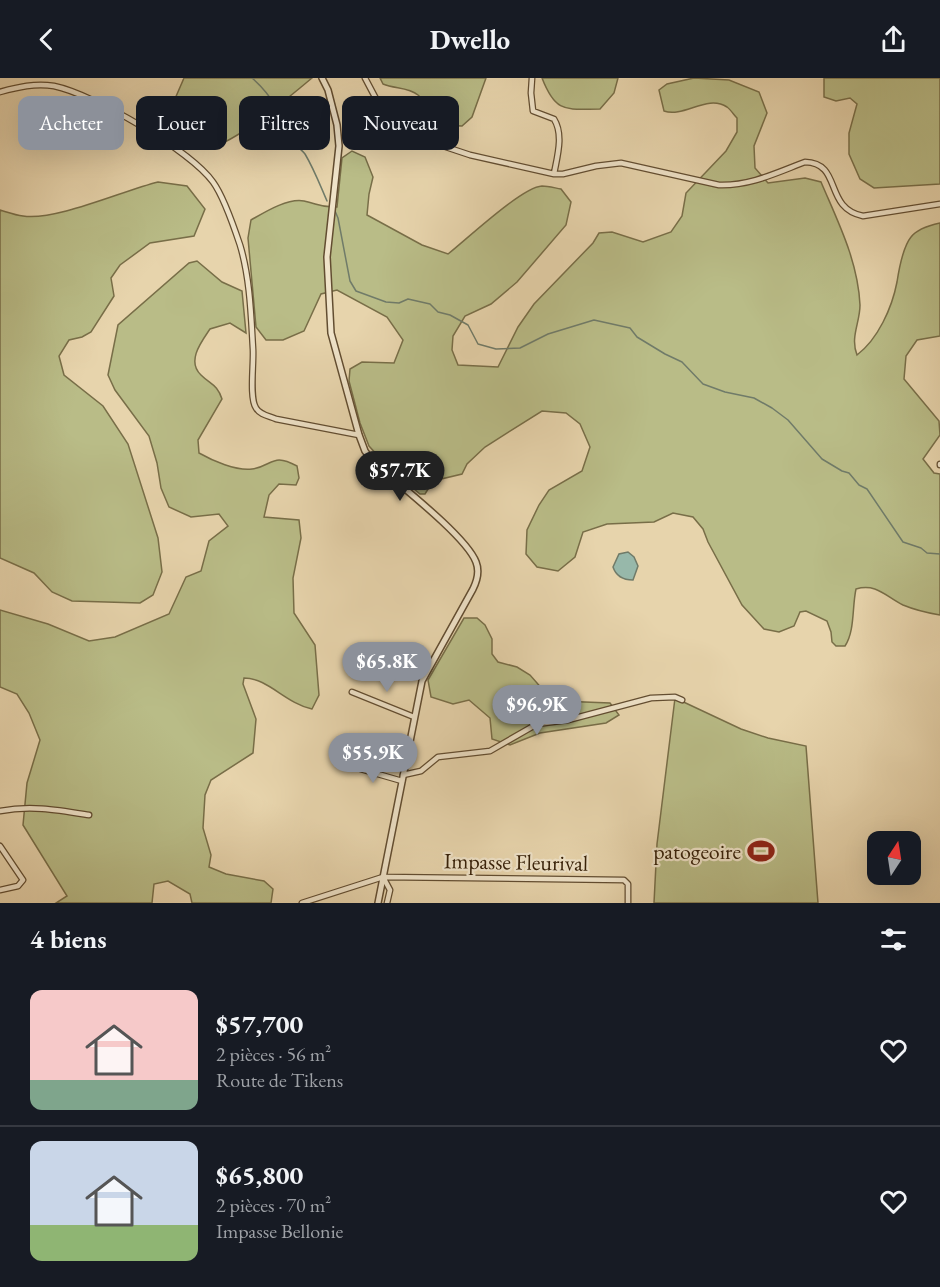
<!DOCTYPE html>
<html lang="fr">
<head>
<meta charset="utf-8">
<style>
	body { margin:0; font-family:"EB Garamond",serif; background:#242831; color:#f1f3f6; height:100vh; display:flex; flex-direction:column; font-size:22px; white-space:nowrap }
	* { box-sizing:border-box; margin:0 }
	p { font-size:20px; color:#9ea1a6 }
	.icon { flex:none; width:33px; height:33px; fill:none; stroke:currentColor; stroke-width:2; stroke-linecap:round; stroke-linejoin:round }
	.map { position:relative; height:825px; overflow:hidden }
	.panel { display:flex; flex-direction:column; background:#171b24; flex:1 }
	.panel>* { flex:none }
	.guide { position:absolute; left:18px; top:18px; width:600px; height:54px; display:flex; gap:12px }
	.needle { width:39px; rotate:12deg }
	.fabs { position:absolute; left:867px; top:753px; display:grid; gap:12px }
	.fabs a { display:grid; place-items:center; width:54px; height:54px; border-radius:12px; background:#171b24; box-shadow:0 6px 24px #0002; font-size:30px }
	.price { position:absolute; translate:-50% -51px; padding:0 14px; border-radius:21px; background:#8c9099; color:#fff; font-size:20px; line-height:39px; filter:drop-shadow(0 2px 3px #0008) }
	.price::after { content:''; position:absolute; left:50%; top:36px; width:18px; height:14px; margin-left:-9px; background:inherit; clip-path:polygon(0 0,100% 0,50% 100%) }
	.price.current { background:#222; color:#fff }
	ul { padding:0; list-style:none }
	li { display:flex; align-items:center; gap:18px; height:150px; padding:0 30px }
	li+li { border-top:2px solid #363941 }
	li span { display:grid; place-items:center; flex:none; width:168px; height:120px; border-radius:12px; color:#555 }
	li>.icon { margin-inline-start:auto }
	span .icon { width:72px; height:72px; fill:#fffc; stroke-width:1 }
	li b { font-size:26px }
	h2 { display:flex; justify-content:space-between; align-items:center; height:72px; padding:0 30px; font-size:26px }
	.chip { padding:0 21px; border-radius:12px; background:#171b24; box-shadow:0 6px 24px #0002; font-size:21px; line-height:54px }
	.chip.current { background:#8c9099; color:#fff }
	header { display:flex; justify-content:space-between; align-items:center; height:78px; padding:0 30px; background:#171b24; font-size:27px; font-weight:700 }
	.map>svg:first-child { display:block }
	.green { fill:#b9bc87; stroke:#786e48; stroke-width:1.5 }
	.water { fill:#97b8aa; stroke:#707b69; stroke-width:1.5 }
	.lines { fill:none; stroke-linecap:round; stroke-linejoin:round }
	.stream { stroke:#707b69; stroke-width:1.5 }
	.minor-casing { stroke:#624d31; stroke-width:7 }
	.tertiary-casing { stroke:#624d31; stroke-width:8 }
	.minor { stroke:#efe3c9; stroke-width:4.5 }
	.tertiary { stroke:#efe3c9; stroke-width:5 }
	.labels { text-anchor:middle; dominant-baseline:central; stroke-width:4.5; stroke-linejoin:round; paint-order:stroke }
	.poi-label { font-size:22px; fill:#362008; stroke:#efe3c9; text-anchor:end }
	.street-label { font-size:22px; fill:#362008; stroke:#efe3c9 }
</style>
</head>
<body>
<header><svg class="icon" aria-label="back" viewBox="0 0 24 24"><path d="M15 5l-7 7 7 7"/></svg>Dwello<svg class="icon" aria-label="share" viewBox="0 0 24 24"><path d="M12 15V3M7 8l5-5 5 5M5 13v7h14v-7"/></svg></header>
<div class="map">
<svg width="940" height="825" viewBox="0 0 940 825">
	<rect width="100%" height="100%" fill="#e7d4ac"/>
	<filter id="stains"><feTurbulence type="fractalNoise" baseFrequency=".00333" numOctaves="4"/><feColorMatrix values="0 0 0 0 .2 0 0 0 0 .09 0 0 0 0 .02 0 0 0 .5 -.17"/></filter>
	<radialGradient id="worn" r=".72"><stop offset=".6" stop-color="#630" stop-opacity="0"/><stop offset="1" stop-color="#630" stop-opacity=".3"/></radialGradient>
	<path class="green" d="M184,0h128c-23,19 -73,62 -100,69 -11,2 -31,-5 -37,-14 -4,-5 -5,-13 -7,-18z
		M380,0h106l-14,39 -10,9c-33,0 -26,-16 -44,-31 -10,-8 -23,-6 -35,-11z
		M542,0h76l-4,15 -14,16c-34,0 -44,5 -58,-31z
		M694,0l35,2 30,12 8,21 -13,33 1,22 13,15 37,-5 16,4c17,40 37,79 39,123 0,18 -10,32 -3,50 21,-16 35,-47 40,-73 2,-13 6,-35 14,-45 6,-8 20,-12 29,-14v113l-23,4 -11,16 -2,23 35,42 1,14 -17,24 11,14 6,1v141c-12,-2 -25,-5 -37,-10 -17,-8 -26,-22 -47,-16 -4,18 -1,42 -11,57h-9l-4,-4 -1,-10 -4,-11 -21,-10 -6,1 -6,14 -15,6 -15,-3 -22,-24 -34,-63 -5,-13 -10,-12 -20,-4 -19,9 -47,2 -24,8 -8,25 -17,14 -21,-4 -11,-13 1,-24 12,-25 10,-15 33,-19 8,-24 -10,-23 -14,-11 -24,-2 -57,36 -18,17 -5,10 -29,7 -8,13h-5l-32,-27 -19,-21 -9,-23 -11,-42 1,-12 12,-7 32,1 9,-23 -16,-23 -50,-27 -16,4 -17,37 -21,9h-17l-10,-13 -8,-89 3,-18c14,-8 36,-22 53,-19 14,3 17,7 33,6l5,-49 10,-7 13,6 8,20 -4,17 -2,21 55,30 26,9c19,-15 74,-67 94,-68 6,0 13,2 19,3l10,13 -5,23 -49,57 -26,22 -26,12 -12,20 -1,14 6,15 40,2 20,-40 16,-23 59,-61 6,-10 13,-1 31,10 28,-10 11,-16 4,-23 40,-42 11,-19v-14c-3,-3 -6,-8 -10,-11 -20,-13 -43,11 -63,4l-5,-21 8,-6z
		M824,0h116v106l-66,4 -14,-9 -11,-25v-21l8,-29 -7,-6 -14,3 -12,-4z
		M158,104l29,4 18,23 -11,27 -44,7 -30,22 -9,13 3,18 -23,36 -9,5 -13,3 -10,16 5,19 39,31 25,38 30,94 4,34 -9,23 -13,8 -68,-2 -20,-9 -18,-19 -34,-15v-348c7,2 15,5 23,6 33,5 99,-25 135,-34z
		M197,183l25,21 20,9 4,42 -16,-10 -20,6c-8,12 -24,32 -9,46 10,10 16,9 21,24l-24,41 1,13c14,8 37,18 53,16 21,-3 20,-17 45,-3l2,12 -3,7 -17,-1 -10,11 -5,22 35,3 2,18 -8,40 1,35 21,32 4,50 -7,14c-27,-6 -44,-31 -68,-31l-1,6 13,35 -3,34 -42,27 -6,15 -2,33 8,27 -2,12 17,7 38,7 9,8 -2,14h-79l-2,-9 -22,-13 -14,3 -2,19h-96l11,-7 -44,-71 4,-42 13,-43 -11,-27 -12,-19 -17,-7v-77l48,14 41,17 26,-4 54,-23 17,-37 15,-6 8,-30 19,-15 -9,-12 -28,3 -22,-10 -8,-19 -4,-25 -8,-27 -34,-46 -7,-15 10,-50 71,-62z
		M464,540h13l8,7 7,14v15l6,8 19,5 13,8 14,16 15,10 51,2 9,12 -13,8 -66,10 -30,12 -18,-6 -2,-21 -21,-18 -16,4 -22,-7 -3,-17z
		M675,620l66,31 27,9 38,8 12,157h-164l3,-59z"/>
	<path class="water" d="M628,474l6,5 4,9 -5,14c-10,0 -17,-4 -20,-13l6,-13z
		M386,672l14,4 3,2 -4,14h-7l-13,-9 -2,-5z"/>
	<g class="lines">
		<path class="stream" d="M252,0c20,17 33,42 44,66 2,4 6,6 9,10 9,15 15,31 22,47
			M335,133l3,7 12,63 6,10 30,11 13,1 9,-4 22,5 8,8 12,3 18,10 10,19 18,5 24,-1 28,-14 46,-14 36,8 7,9 28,17 17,8 21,22 22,8 29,6 18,10 16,12 34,39 20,12 7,2 10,12 8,4 36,53 18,6 6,5 13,1"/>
		<defs>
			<path id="minor" d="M365,0l18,34 9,8 42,23 36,12 84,19h9l33,-8 25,-3 98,22c31,1 57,-12 86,-23 38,1 18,46 58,54l77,-12
				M532,0l-1,15 2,18 21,8c10,16 3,38 0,55
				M0,14c18,-5 35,-9 54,-6 39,8 136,64 159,96 11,15 21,45 27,63 10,33 11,70 13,104 1,14 -4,49 3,59 4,7 13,8 20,11l83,16
				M940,387v-1
				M352,614l62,25
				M350,688l52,15
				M403,697l18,-4 17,-14 52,-6 47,-27 31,-4 83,-22 24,-1 7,3
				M0,733c31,-6 58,-1 89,4
				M0,768l23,34 -5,6 -18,4
				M383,799l7,13 -3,13
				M302,825l81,-26 241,3 4,4v19"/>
			<path id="tertiary" d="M322,0l6,12 9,35 2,21 -12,111 4,76 28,102 6,16 8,11c24,21 93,74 103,100 4,10 1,19 -3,27l-51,92 -44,222"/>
		</defs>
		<use href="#minor" class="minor-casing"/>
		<use href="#tertiary" class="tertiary-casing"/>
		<use href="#minor" class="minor"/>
		<use href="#tertiary" class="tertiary"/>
	</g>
	<defs>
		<symbol id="stadium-bare" viewBox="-9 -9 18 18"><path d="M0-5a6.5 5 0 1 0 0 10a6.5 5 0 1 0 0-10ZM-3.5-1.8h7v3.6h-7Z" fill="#8f2418" stroke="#efe3c9" stroke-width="2.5" paint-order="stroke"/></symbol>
	</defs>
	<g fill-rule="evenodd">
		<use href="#stadium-bare" x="742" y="754" width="38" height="38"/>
	</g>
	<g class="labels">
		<g class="poi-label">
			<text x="741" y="773">patogeoire</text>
		</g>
		<g class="street-label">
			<text transform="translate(516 784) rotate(1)">Impasse Fleurival</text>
		</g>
	</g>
	<rect width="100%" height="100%" filter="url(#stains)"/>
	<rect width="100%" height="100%" fill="url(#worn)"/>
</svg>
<div class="fabs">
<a><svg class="needle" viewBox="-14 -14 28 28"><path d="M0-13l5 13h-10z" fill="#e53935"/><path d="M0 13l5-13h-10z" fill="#9ea1a6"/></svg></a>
</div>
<b class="price current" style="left:400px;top:424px">$57.7K</b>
<b class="price" style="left:387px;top:615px">$65.8K</b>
<b class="price" style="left:537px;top:658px">$96.9K</b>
<b class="price" style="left:373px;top:706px">$55.9K</b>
<div class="guide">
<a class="chip current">Acheter</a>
<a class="chip">Louer</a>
<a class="chip">Filtres</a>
<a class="chip">Nouveau</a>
</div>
</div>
<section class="panel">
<h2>4 biens<svg class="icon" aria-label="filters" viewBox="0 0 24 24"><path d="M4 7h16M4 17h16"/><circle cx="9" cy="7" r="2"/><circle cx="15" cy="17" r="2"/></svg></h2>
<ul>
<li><span style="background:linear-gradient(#f6c9c9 75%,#7fa58c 0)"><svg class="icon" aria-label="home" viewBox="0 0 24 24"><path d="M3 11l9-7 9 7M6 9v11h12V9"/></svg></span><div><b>$57,700</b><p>2 pièces · 56 m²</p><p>Route de Tikens</p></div><svg class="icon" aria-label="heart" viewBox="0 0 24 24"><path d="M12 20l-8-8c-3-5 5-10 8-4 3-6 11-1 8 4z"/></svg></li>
<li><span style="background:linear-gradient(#c9d6e8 70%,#8fb573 0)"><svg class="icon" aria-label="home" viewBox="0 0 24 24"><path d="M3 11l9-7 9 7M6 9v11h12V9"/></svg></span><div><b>$65,800</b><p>2 pièces · 70 m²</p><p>Impasse Bellonie</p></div><svg class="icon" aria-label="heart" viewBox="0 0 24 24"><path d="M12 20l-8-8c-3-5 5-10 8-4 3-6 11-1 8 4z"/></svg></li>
</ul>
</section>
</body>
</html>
